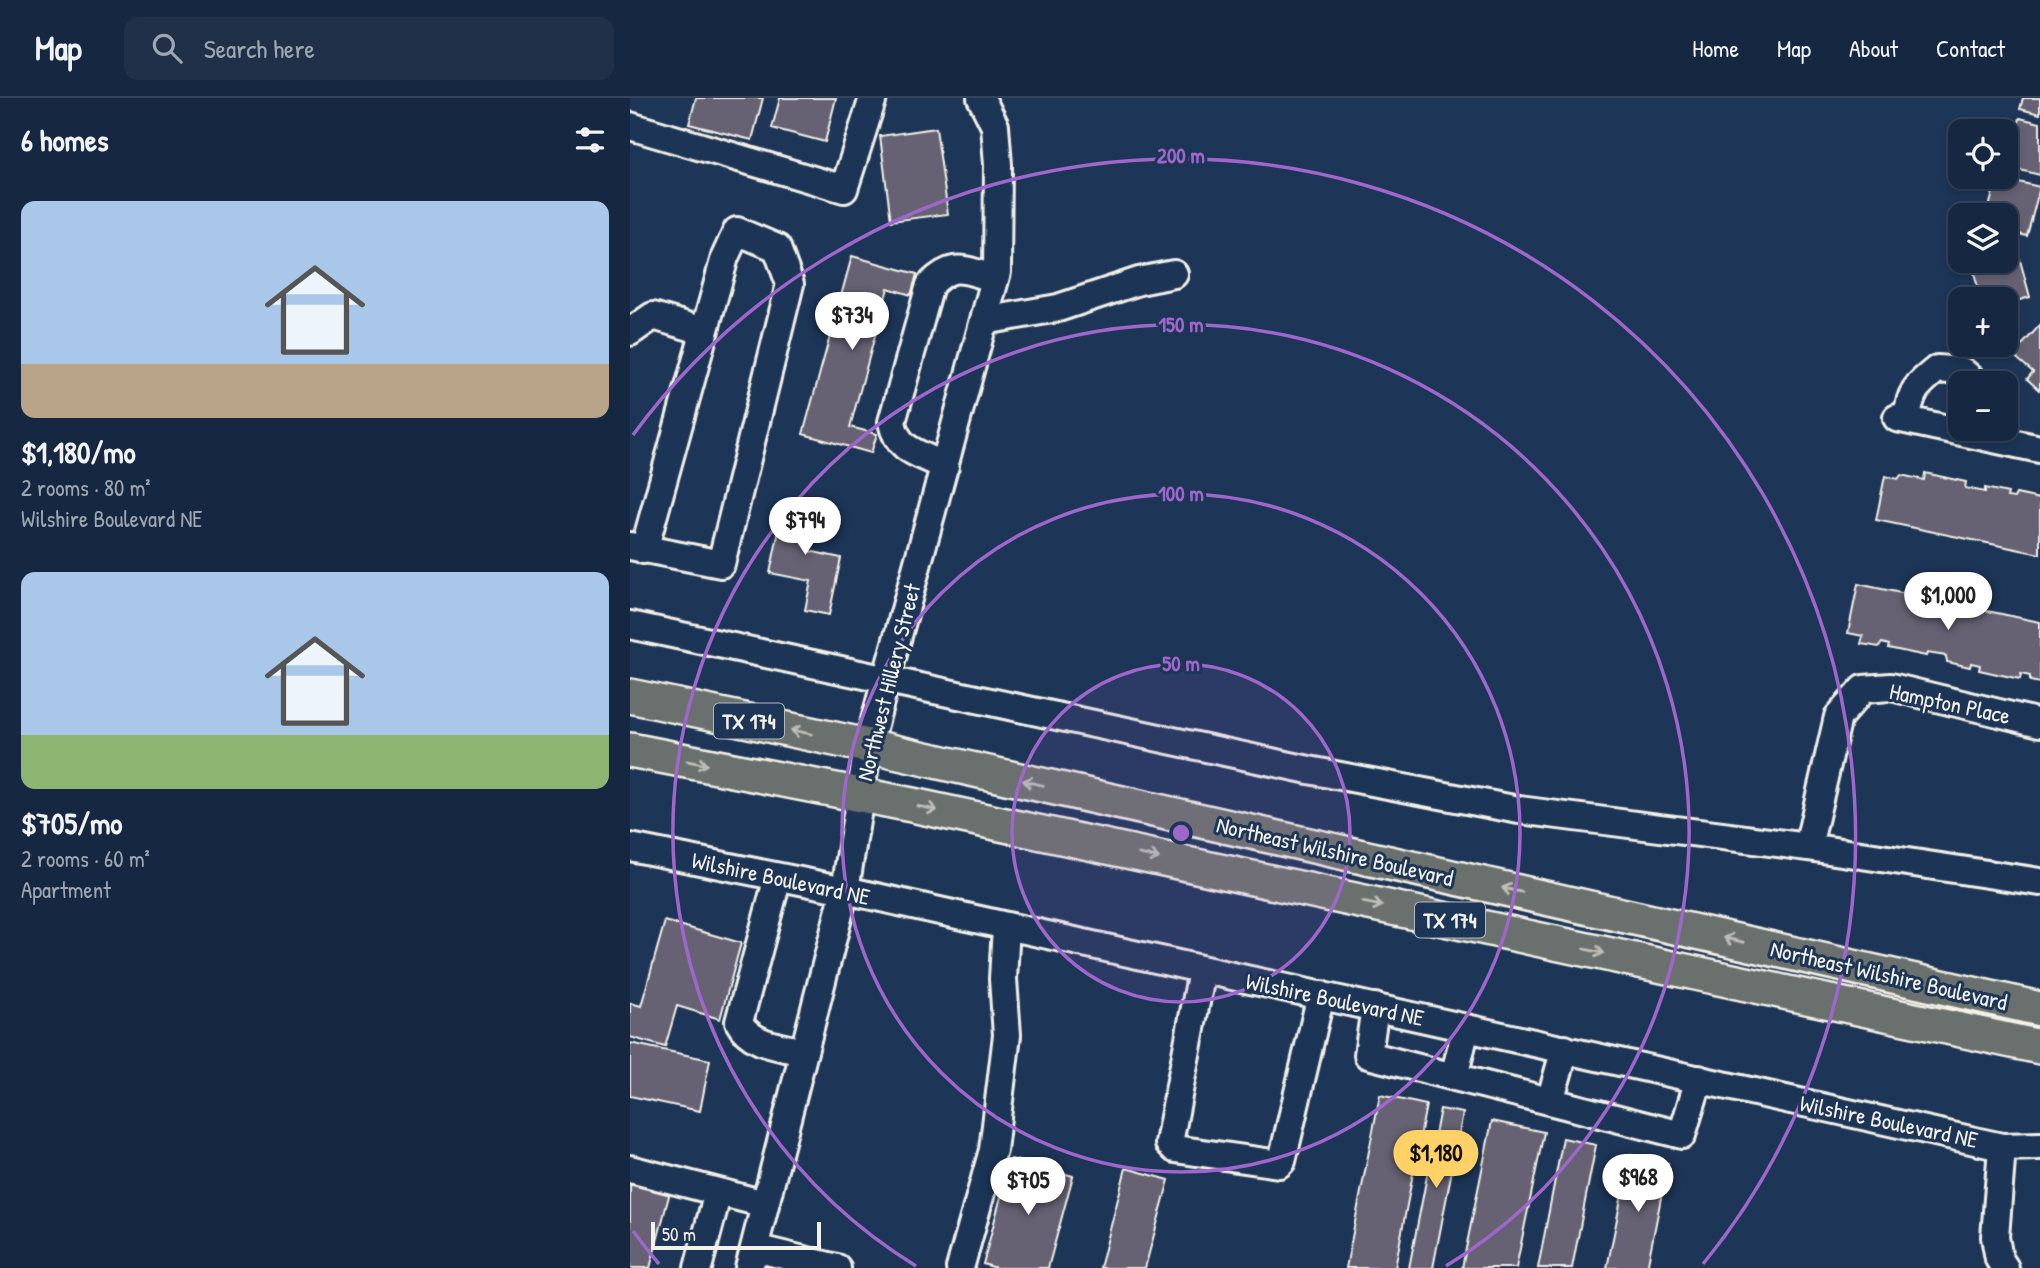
<!DOCTYPE html>
<html lang="en">
<head>
<meta charset="utf-8">
<style>
	body { margin:0; font-family:"Patrick Hand",sans-serif; background:#1f3048; color:#f1f3f6; height:100vh; display:flex; flex-direction:column; font-size:26px; white-space:nowrap }
	* { box-sizing:border-box; margin:0 }
	p { font-size:23px; color:#9ea6b1 }
	.icon { flex:none; width:38px; height:38px; fill:none; stroke:currentColor; stroke-width:2; stroke-linecap:round; stroke-linejoin:round }
	.map { position:relative; flex:1; overflow:hidden }
	.panel { display:flex; flex-direction:column; background:#162841; width:630px }
	.panel>* { flex:none }
	.buttons { position:absolute; left:1318px; top:21px; display:grid; gap:14px }
	.buttons a { display:grid; place-items:center; width:70px; height:70px; border-radius:14px; background:#162841; box-shadow:0 4px 10px #0003,0 0 0 2px #35445a; font-size:35px }
	.scale { position:absolute; left:21px; bottom:18px; width:170px; box-sizing:border-box; padding-left:7px; border:4px solid #f4f1e8; border-top:0; font-size:19px; line-height:24px; white-space:nowrap; color:#f4f1e8; -webkit-text-stroke:5px #1d3557; paint-order:stroke }
	.price { position:absolute; translate:-50% -60px; padding:0 16px; border-radius:24px; background:#fff; color:#222; font-size:23px; line-height:46px; filter:drop-shadow(0 2px 4px #0008) }
	.price::after { content:''; position:absolute; left:50%; top:42px; width:21px; height:16px; margin-left:-10px; background:inherit; clip-path:polygon(0 0,100% 0,50% 100%) }
	.price.on { background:#ffd166; color:#111 }
	ul { padding:0; list-style:none }
	li { display:grid; align-content:center; gap:14px; height:371px; padding:0 21px }
	li span { display:grid; place-items:center; height:217px; border-radius:14px; color:#555 }
	li>.icon { margin-inline-start:auto }
	span .icon { width:126px; height:126px; fill:#fffc; stroke-width:1 }
	li b { font-size:30px }
	h2 { display:flex; justify-content:space-between; align-items:center; height:84px; padding:0 21px; font-size:30px }
	header { display:flex; align-items:center; gap:42px; box-sizing:border-box; height:98px; padding:0 35px; background:#162841; border-bottom:2px solid #35445a }
	header strong { font-size:33px }
	nav { display:flex; gap:38px; margin-inline-start:auto; font-size:24px }
	.search { width:490px; height:63px; background:#1f3048; display:flex; align-items:center; gap:18px; box-sizing:border-box; padding:0 24px; border-radius:14px; color:#9ea6b1; font-size:26px }
	main { display:flex; flex:1; min-height:0 }
	.map>svg:first-child { display:block }
	.building { fill:#666273; stroke:#f4f1e8; stroke-width:2 }
	.lines { fill:none; stroke-linecap:round; stroke-linejoin:round }
	.minor-casing { stroke:#f4f1e8; stroke-width:32 }
	.major-casing { stroke:#f4f1e8; stroke-width:38 }
	.minor { stroke:#1d3557; stroke-width:26 }
	.major { stroke:#6b706d; stroke-width:33 }
	.oneway { stroke:#bdbdb7 }
	.ring { fill:none; stroke:#9f67cb; stroke-width:3.5 }
	.labels { text-anchor:middle; dominant-baseline:central; stroke-width:6; stroke-linejoin:round; paint-order:stroke }
	.shield { fill:#1d3557; stroke:#b4b9bc; stroke-width:2 }
	.shield-label { font-size:21px; font-weight:bold; fill:#f4f1e8 }
	.street-label { font-size:23px; fill:#f4f1e8; stroke:#1d3557 }
	.centre { fill:#9f67cb; stroke:#1d3557; stroke-width:3.5 }
	.ring-label { font-size:21px; text-anchor:middle; font-weight:bold; fill:#9f67cb; stroke:#1d3557; stroke-width:6; stroke-linejoin:round; paint-order:stroke }
</style>
</head>
<body>
<header>
<strong>Map</strong>
<div class="search"><svg class="icon" aria-label="search" viewBox="0 0 24 24"><circle cx="10" cy="10" r="6"/><path d="M15 15l6 6"/></svg>Search here</div>
<nav><a>Home</a><a>Map</a><a>About</a><a>Contact</a></nav>
</header>
<main>
<section class="panel">
<h2>6 homes<svg class="icon" aria-label="filters" viewBox="0 0 24 24"><path d="M4 7h16M4 17h16"/><circle cx="9" cy="7" r="2"/><circle cx="15" cy="17" r="2"/></svg></h2>
<ul>
<li><span style="background:linear-gradient(#a9c7e8 75%,#b9a48a 0)"><svg class="icon" aria-label="home" viewBox="0 0 24 24"><path d="M3 11l9-7 9 7M6 9v11h12V9"/></svg></span><div><b>$1,180/mo</b><p>2 rooms · 80 m²</p><p>Wilshire Boulevard NE</p></div></li>
<li><span style="background:linear-gradient(#a9c7e8 75%,#8fb573 0)"><svg class="icon" aria-label="home" viewBox="0 0 24 24"><path d="M3 11l9-7 9 7M6 9v11h12V9"/></svg></span><div><b>$705/mo</b><p>2 rooms · 60 m²</p><p>Apartment</p></div></li>
</ul>
</section>
<div class="map">
<svg width="1410" height="1170" viewBox="0 0 1410 1170">
	<rect width="100%" height="100%" fill="#1d3557"/>
	<filter id="ink" filterUnits="userSpaceOnUse"><feTurbulence type="fractalNoise" baseFrequency=".0143" numOctaves="2"/><feDisplacementMap in="SourceGraphic" scale="14" xChannelSelector="R" yChannelSelector="G"/><feConvolveMatrix kernelMatrix="1 2 1 2 8 2 1 2 1" color-interpolation-filters="sRGB"/></filter>
	<g filter="url(#ink)">
		<path class="building" d="M66,0h67l-11,42 -63,-16z
			M150,0h56l-11,44 -53,-14z
			M1393,0h17v16l-20,-5z
			M1390,20l20,5v52l-32,-8z
			M306,30l12,86 -57,7 -11,-85z
			M1367,79l43,10 -13,49 -21,-5v-16h-19z
			M1387,151l13,48 -24,7v-5h-25l-10,-38h35v-9z
			M222,158l65,18 -6,21 -23,-7 -38,139 27,7 -6,19 -68,-19z
			M1410,227v63l-1,2 -12,-11 6,-7 -20,-17z
			M1295,375l41,9 -1,6 20,4v-4l23,5 -1,4 7,1 2,-4 24,5v55l-164,-34 9,-44 13,3 3,-4 23,5z
			M155,404l33,7 -9,42 32,7 -12,57 -24,-5 6,-29 -41,-8z
			M1228,486l182,38v61l-10,-2v-5l-9,-2 -1,5 -41,-9 1,-5 -9,-2 -1,4 -23,-5 -1,-6 -19,-3 -1,3 -38,-8 1,-3 -7,-2 -3,4 -18,-3 2,-8 -15,-3z
			M35,823l76,22 -21,76 -43,-13 -12,41 -35,-10v-34l11,3z
			M0,945l80,17 -10,51 -70,-15z
			M750,997l46,10 -31,163h-49z
			M810,1011l23,4 -30,155h-24z
			M862,1023l52,11 -28,136h-54z
			M933,1040l33,7 -24,123h-34z
			M1000,1057l38,8 -21,105h-40z
			M381,1061l62,17 -25,92h-52l-13,-4z
			M496,1070l43,12 -24,88h-45z
			M0,1079l41,11 -21,80h-20z"/>
		<g class="lines">
			<defs>
				<path id="minor" d="M0,28l214,63 29,-91
					M354,223l74,-13 81,-27 35,-7
					M0,234l23,-16 51,15
					M1267,320l143,31
					M1276,321c6,-29 8,-31 31,-50l25,2 14,12
					M315,368c-26,-13 -47,-14 -53,-44l38,-137c25,-25 34,-14 65,-7
					M0,448l91,18 69,-280 -13,-36 -40,-17 -12,26 -81,293
					M0,527l679,145 210,40 289,37 232,35
					M0,749l215,43 1157,257 38,-1
					M1178,749l30,-130 25,-28 28,-2 149,36
					M148,779l-39,145c12,23 41,24 64,30
					M572,873l-33,172 6,6 104,15 3,-3 39,-166
					M745,909l-7,48 314,80 17,-56
					M824,979l12,-49
					M920,1003l15,-52
					M1372,1049l-7,90 4,22 6,9
					M0,1071l135,35
					M124,1150l83,20
					M68,1170l20,-76
					M119,1170l96,-378 23,-144 129,-474 1,-107 -3,-39 -14,-28
					M330,1170l33,-118 14,-115 -4,-56 3,-53"/>
				<path id="major" d="M0,598l238,50 1172,263
					M0,652l282,55 1128,242"/>
			</defs>
			<use href="#minor" class="minor-casing"/>
			<use href="#major" class="major-casing"/>
			<use href="#minor" class="minor"/>
			<use href="#major" class="major"/>
		</g>
		<defs><path id="oneway-shaft" d="M-6 0H5M1.5-3L5.5 0L1.5 3" fill="none" stroke-width="1.6" stroke-linecap="round" stroke-linejoin="round" transform="scale(1.75)"/></defs>
		<g class="oneway">
			<use href="#oneway-shaft" transform="translate(171 634) rotate(-168)"/>
			<use href="#oneway-shaft" transform="translate(67 665) rotate(11)"/>
			<use href="#oneway-shaft" transform="translate(403 685) rotate(-167)"/>
			<use href="#oneway-shaft" transform="translate(297 710) rotate(12)"/>
			<use href="#oneway-shaft" transform="translate(519 758) rotate(12)"/>
			<use href="#oneway-shaft" transform="translate(882 792) rotate(-167)"/>
			<use href="#oneway-shaft" transform="translate(742 806) rotate(12)"/>
			<use href="#oneway-shaft" transform="translate(1104 842) rotate(-167)"/>
			<use href="#oneway-shaft" transform="translate(964 853) rotate(12)"/>
		</g>
	</g>
	<circle cx="551" cy="735" r="169" fill="#9f67cb" fill-opacity=".12"/>
	<g class="ring">
		<circle cx="551" cy="735" r="169"/>
		<circle cx="551" cy="735" r="339"/>
		<path d="M286 1168A508 508 0 1 1 816 1168"/>
		<path d="M29 1166A677 677 0 0 1 3 1133M3 337A677 677 0 1 1 1073 1166"/>
	</g>
	<g class="labels">
		<g class="shield">
			<rect x="84" y="605.5" width="70" height="35" rx="5"/>
			<rect x="785" y="804.5" width="70" height="35" rx="5"/>
		</g>
		<g class="shield-label">
			<text x="119" y="623">TX 174</text>
			<text x="820" y="822">TX 174</text>
		</g>
		<g class="street-label">
			<text transform="translate(258 584) rotate(-76)">Northwest Hillery Street</text>
			<text transform="translate(1320 605) rotate(12)">Hampton Place</text>
			<text transform="translate(705 753) rotate(13)">Northeast Wilshire Boulevard</text>
			<text transform="translate(151 780) rotate(12)">Wilshire Boulevard NE</text>
			<text transform="translate(1259 877) rotate(13)">Northeast Wilshire Boulevard</text>
			<text transform="translate(705 901) rotate(12)">Wilshire Boulevard NE</text>
			<text transform="translate(1259 1023) rotate(12)">Wilshire Boulevard NE</text>
		</g>
	</g>
	<circle cx="551" cy="735" r="10" class="centre"/>
	<g class="ring-label">
		<text x="551" y="65">200 m</text>
		<text x="551" y="234">150 m</text>
		<text x="551" y="403">100 m</text>
		<text x="551" y="573">50 m</text>
	</g>
</svg>
<div class="buttons">
<a><svg class="icon" aria-label="locate" viewBox="0 0 24 24"><circle cx="12" cy="12" r="6"/><path d="M12 2v4M12 18v4M2 12h4M18 12h4"/></svg></a>
<a><svg class="icon" aria-label="layers" viewBox="0 0 24 24"><path d="M12 4l9 5-9 5-9-5zM3 14l9 5 9-5"/></svg></a>
<a>+</a>
<a>−</a>
</div>
<div class="scale">50 m</div>
<b class="price" style="left:222px;top:254px">$734</b>
<b class="price" style="left:175px;top:459px">$794</b>
<b class="price" style="left:1318px;top:534px">$1,000</b>
<b class="price on" style="left:806px;top:1092px">$1,180</b>
<b class="price" style="left:1008px;top:1116px">$968</b>
<b class="price" style="left:398px;top:1119px">$705</b>
</div>
</main>
</body>
</html>
